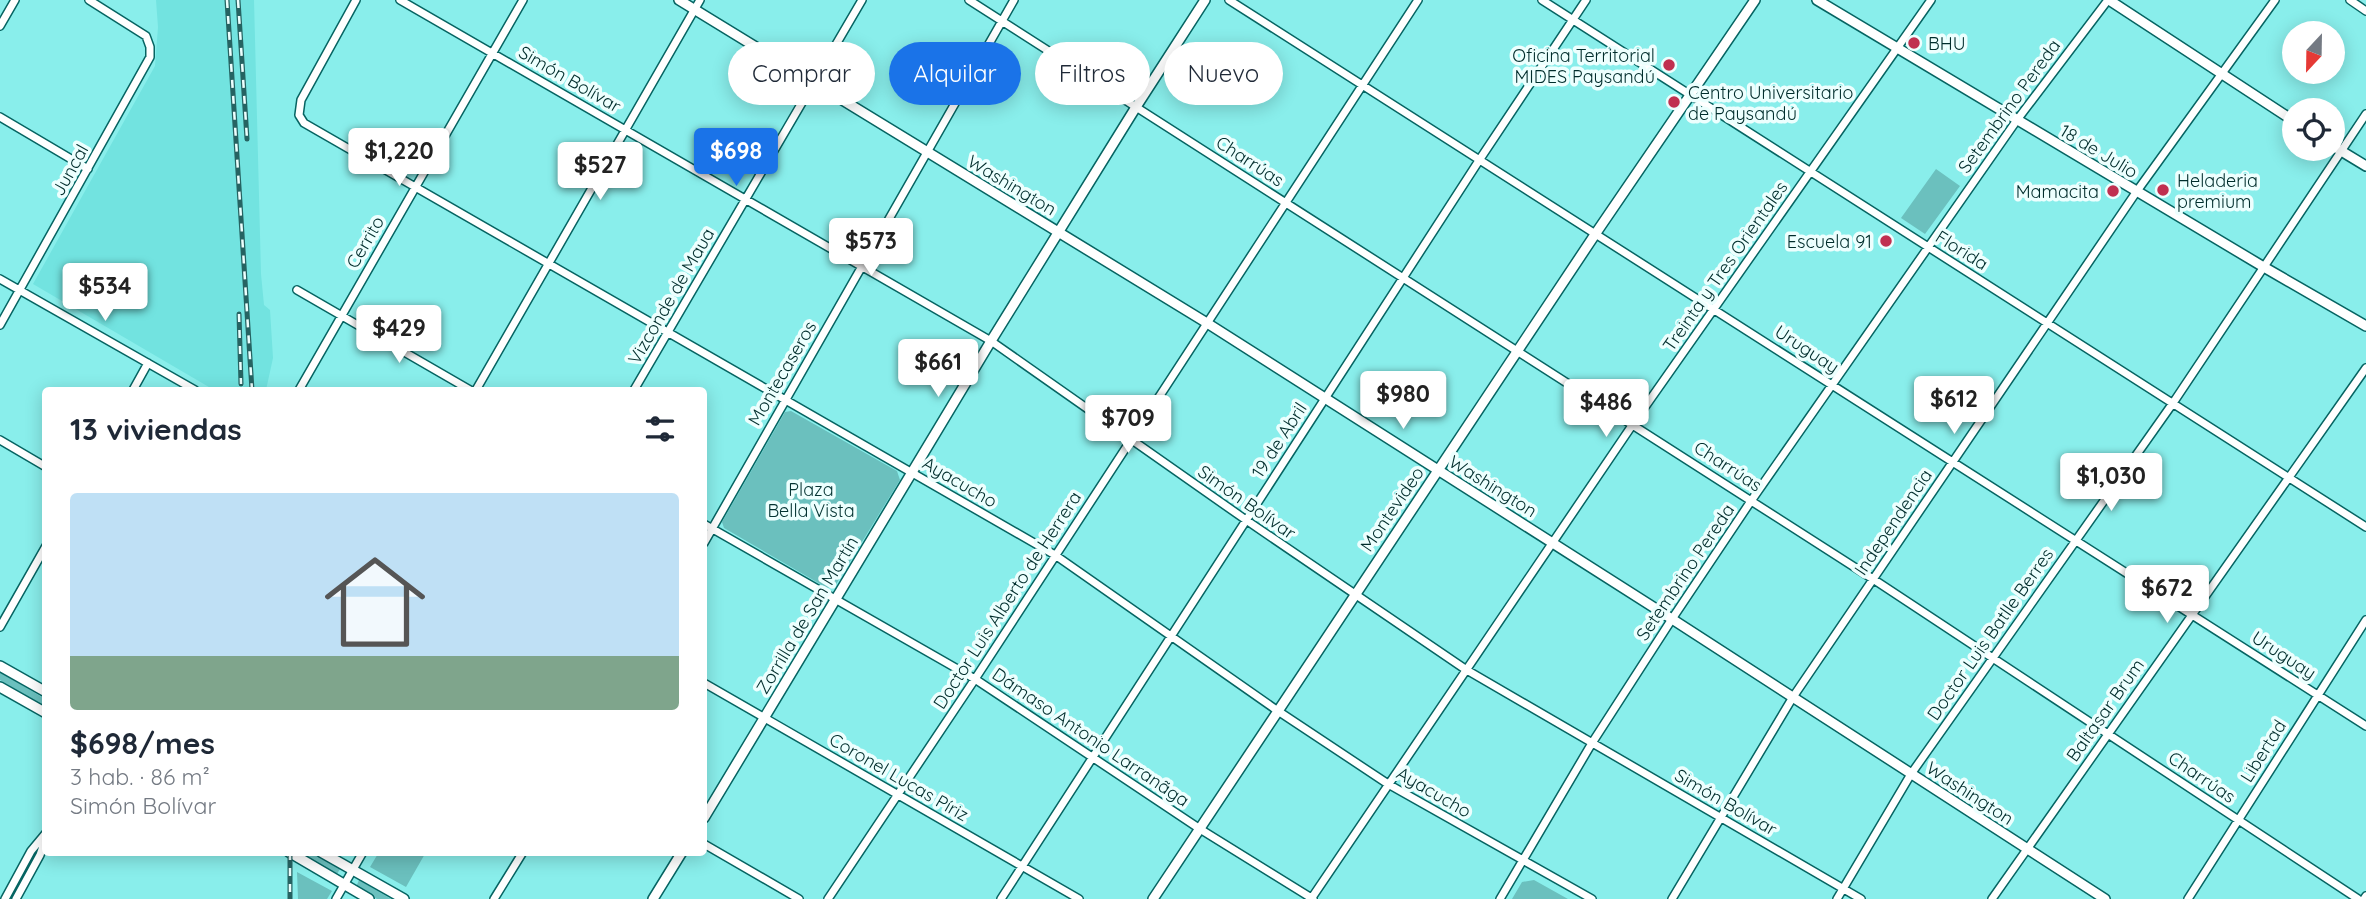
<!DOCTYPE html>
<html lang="es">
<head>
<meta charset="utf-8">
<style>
	body { margin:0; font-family:Quicksand,sans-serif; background:#f2f2f3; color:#1f2937; height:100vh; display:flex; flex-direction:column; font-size:26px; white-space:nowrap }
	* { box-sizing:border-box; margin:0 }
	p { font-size:23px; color:#747a83 }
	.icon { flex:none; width:38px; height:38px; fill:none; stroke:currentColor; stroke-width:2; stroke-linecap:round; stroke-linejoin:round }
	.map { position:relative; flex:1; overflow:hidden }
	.side { position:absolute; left:42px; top:387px; width:665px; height:469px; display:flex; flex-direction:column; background:#fff; border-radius:7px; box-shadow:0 4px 18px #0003 }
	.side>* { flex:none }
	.guide { position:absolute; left:728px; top:42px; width:665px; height:63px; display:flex; gap:14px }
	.needle { width:46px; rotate:202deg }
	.buttons { position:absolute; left:2282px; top:21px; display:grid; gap:14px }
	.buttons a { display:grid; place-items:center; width:63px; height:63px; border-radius:50%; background:#fff; box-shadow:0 4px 18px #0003; font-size:35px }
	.price { position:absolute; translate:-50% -60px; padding:0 16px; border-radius:7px; background:#fff; color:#222; font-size:23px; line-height:46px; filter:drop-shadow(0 2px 4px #0008) }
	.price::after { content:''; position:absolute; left:50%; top:42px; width:21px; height:16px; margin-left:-10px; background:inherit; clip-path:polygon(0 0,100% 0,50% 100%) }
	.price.selected { background:#1a73e8; color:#fff }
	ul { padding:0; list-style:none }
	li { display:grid; align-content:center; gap:14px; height:371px; padding:0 28px }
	li span { display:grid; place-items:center; height:217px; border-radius:7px; color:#555 }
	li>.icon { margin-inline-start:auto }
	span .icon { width:126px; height:126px; fill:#fffc; stroke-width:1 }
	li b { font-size:30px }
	h2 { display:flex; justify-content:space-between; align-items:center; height:84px; padding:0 28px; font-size:30px }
	.pill { padding:0 24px; border-radius:32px; background:#fff; box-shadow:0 4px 18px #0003; font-size:24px; line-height:63px }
	.pill.selected { background:#1a73e8; color:#fff }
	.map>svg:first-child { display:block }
	.built { fill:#72e3e0 }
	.green { fill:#6bc0be }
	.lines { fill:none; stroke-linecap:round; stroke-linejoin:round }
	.minor-casing { stroke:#066462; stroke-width:10 }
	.tertiary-casing { stroke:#066462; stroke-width:12 }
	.minor { stroke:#fff; stroke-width:7 }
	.tertiary { stroke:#fff; stroke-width:9 }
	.rail-casing { stroke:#266362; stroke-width:5 }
	.rail { stroke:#edfffe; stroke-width:2.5; stroke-dasharray:8; stroke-linecap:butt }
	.poi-dot { fill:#c03050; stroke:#edfffe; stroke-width:2.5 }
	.labels { text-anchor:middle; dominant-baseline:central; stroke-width:7; stroke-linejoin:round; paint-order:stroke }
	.poi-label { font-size:18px; fill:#002d2c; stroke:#edfffe; text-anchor:start }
	.street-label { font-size:18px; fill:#002d2c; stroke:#edfffe }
	.park-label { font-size:18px; fill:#043332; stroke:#edfffe }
</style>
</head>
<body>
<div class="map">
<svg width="2366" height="899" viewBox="0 0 2366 899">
	<rect width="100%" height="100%" fill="#89eeeb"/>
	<path class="built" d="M156,0h98l7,274 3,31 6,5 3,48 -7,32h-52l-181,-106 122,-218 3,-39z"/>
	<path class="green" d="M1936,169l24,17 -35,48 -24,-16z
		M791,411l106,60 3,9 -65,106 -8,2 -103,-60 -2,-6 63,-110z
		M0,672l45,27v8l-45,-27z
		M298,852h14l28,17 -3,5z
		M379,852h47l-20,35 -36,-20z
		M297,872l35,19 -5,8h-29z
		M359,880l32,19h-14l-21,-12z
		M1534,880l34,19h-56l10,-17z"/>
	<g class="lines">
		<defs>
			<path id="minor" d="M356,0l-55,100 -2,15 5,8 751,432 223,156 110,73 204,115
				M400,0l591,341 255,179 219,149 396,230
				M969,0l904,579 485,320
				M1229,0l1137,726
				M1542,0l824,527
				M2350,0l16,11
				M0,26l15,-26
				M0,117l88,52
				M0,279l195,111
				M297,290l173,100
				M0,325l150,-268v-10l-4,-11 -57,-36
				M133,390l15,-27
				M299,390l224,-390
				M476,390l224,-390
				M634,390l228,-390
				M0,440l46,27
				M704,524l271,155 225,150 113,70
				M704,543l310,-543
				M0,627l46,-81
				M704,683l375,216
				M704,844l95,55
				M5,899l26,-48 15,-18
				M16,899l24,-44 6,-17
				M336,899l27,-47
				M494,899l29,-47
				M828,899l147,-220 443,-679
				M1001,899l479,-740 106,-159
				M1311,899l322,-475 298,-424
				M1500,899l92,-156 80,-124 79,-118 266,-381 91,-120
				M1672,899l121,-202 344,-506 138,-191
				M1837,899l74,-125 262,-371 193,-289
				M1992,899l374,-531
				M2188,899l178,-279
				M2364,899l2,-3"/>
			<path id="tertiary" d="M679,0l528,323 465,296 433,280
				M1817,0l445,266 104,60
				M2109,0l185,121
				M2333,146l33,20
				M0,666l46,26
				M0,687l46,26
				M704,818l287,-477 145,-234 69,-107
				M289,852l80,47
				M321,852l83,47
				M653,899l29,-47
				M1153,899l443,-666 159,-233"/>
		</defs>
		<use href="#minor" class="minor-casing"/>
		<use href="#tertiary" class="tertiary-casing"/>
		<use href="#minor" class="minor"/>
		<use href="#tertiary" class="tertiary"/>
		<defs>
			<path id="rail" d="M227,0l25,390
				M238,0l9,139
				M239,314l2,70
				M290,852v47"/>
		</defs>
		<use href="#rail" class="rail-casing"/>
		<use href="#rail" class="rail"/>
	</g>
	<g class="poi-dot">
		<circle cx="1914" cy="43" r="7"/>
		<circle cx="1669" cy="65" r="7"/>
		<circle cx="1674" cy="102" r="7"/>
		<circle cx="2163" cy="190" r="7"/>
		<circle cx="2113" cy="191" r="7"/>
		<circle cx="1886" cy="241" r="7"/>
	</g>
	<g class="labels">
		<g class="poi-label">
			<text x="1928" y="43">BHU</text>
			<text x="1655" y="55" text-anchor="end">Oficina Territorial<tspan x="1655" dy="21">MIDES Paysandú</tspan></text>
			<text x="1688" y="92">Centro Universitario<tspan x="1688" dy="21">de Paysandú</tspan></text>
			<text x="2177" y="180">Heladeria<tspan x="2177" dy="21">premium</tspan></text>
			<text x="2099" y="191" text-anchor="end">Mamacita</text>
			<text x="1872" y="241" text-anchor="end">Escuela 91</text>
		</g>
		<g class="street-label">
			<text transform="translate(570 79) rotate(30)">Simón Bolívar</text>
			<text transform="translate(2009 106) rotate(-54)">Setembrino Pereda</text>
			<text transform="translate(2099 151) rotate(31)">18 de Julio</text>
			<text transform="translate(1250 161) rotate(33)">Charrúas</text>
			<text transform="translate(70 170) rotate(-61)">Juncal</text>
			<text transform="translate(1012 185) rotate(31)">Washington</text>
			<text transform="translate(365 242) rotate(-60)">Cerrito</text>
			<text transform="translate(1962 250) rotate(32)">Florida</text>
			<text transform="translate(1725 266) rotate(-55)">Treinta y Tres Orientales</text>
			<text transform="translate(671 296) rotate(-60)">Vizconde de Maua</text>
			<text transform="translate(1807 349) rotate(33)">Uruguay</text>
			<text transform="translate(782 373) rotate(-60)">Montecaseros</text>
			<text transform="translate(1279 440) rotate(-57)">19 de Abril</text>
			<text transform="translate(1728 466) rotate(33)">Charrúas</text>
			<text transform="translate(960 482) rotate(30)">Ayacucho</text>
			<text transform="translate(1493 486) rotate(32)">Washington</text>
			<text transform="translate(1247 502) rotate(35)">Simón Bolívar</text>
			<text transform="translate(1392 509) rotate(-56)">Montevideo</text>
			<text transform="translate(1893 522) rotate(-56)">Independencia</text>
			<text transform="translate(1685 572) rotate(-56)">Setembrino Pereda</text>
			<text transform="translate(1007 600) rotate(-57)">Doctor Luis Alberto de Herrera</text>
			<text transform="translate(807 615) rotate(-59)">Zorrilla de San Martín</text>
			<text transform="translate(1990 634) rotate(-55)">Doctor Luis Batlle Berres</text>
			<text transform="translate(2284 655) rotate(33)">Uruguay</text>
			<text transform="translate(2105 710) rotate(-55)">Baltasar Brum</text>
			<text transform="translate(1091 737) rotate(34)">Dámaso Antonio Larranãga</text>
			<text transform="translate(2263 751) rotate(-58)">Libertad</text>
			<text transform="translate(899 777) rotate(30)">Coronel Lucas Píriz</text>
			<text transform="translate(2202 777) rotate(34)">Charrúas</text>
			<text transform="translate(1434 792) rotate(30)">Ayacucho</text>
			<text transform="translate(1970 793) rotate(33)">Washington</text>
			<text transform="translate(1726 802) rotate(30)">Simón Bolívar</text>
		</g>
		<g class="park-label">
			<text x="811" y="489">Plaza<tspan x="811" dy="21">Bella Vista</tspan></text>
		</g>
	</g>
</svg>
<div class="buttons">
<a><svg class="needle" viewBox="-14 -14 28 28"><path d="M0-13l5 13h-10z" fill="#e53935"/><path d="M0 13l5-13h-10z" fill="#747a83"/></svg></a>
<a><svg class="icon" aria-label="locate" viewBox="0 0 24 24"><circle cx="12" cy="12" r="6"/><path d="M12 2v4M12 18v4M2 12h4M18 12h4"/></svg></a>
</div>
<b class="price" style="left:399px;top:188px">$1,220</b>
<b class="price selected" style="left:736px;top:188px">$698</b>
<b class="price" style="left:600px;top:202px">$527</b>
<b class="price" style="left:871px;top:278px">$573</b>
<b class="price" style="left:105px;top:323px">$534</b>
<b class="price" style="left:399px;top:365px">$429</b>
<b class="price" style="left:938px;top:399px">$661</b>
<b class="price" style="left:1403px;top:431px">$980</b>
<b class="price" style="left:1954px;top:436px">$612</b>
<b class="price" style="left:1606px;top:439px">$486</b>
<b class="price" style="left:1128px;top:455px">$709</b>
<b class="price" style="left:2111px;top:513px">$1,030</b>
<b class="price" style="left:2167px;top:625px">$672</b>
<div class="guide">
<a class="pill">Comprar</a>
<a class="pill selected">Alquilar</a>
<a class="pill">Filtros</a>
<a class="pill">Nuevo</a>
</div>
<section class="side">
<h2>13 viviendas<svg class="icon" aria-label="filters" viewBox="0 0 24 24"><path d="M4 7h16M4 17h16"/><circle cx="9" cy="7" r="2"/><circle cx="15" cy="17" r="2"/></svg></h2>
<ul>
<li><span style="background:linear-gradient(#bfe0f5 75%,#7fa58c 0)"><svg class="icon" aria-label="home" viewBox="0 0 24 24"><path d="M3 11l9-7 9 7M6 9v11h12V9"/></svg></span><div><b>$698/mes</b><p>3 hab. · 86 m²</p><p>Simón Bolívar</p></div></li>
</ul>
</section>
</div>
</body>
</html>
